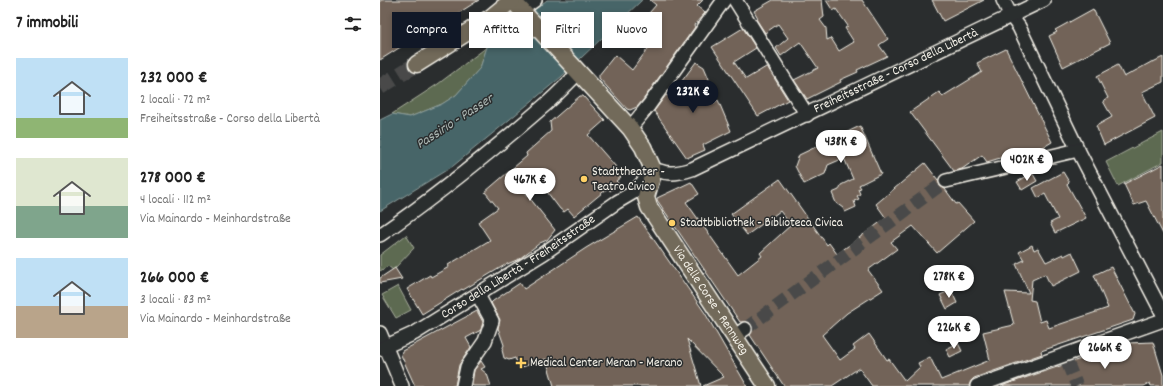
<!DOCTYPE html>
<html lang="it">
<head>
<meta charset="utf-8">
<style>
	body { margin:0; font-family:Dekko,sans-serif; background:#f2f2f2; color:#222; height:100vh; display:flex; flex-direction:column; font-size:15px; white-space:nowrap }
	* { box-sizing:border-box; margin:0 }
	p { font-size:13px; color:#767676 }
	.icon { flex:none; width:22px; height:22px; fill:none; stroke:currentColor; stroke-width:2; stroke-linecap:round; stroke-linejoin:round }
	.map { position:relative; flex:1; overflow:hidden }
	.sheet { display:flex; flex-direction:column; background:#fff; width:380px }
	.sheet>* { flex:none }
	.hud { position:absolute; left:12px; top:12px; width:380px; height:36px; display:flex; gap:8px }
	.price { position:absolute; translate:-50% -34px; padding:0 9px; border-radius:14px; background:#fff; color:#222; font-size:13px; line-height:26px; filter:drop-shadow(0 1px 2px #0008) }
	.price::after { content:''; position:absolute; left:50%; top:24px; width:12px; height:9px; margin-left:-6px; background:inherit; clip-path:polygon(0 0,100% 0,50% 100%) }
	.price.on { background:#111827; color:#fff }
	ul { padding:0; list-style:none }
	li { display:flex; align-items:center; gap:12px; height:100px; padding:0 16px }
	li span { display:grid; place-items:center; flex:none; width:112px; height:80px; border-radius:0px; color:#555 }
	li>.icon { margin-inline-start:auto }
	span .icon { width:48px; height:48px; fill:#fffc; stroke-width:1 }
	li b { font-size:17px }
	h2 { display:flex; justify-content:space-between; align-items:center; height:48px; padding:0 16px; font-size:17px }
	.chip { padding:0 14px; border-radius:0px; background:#fff; box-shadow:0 2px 6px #0003; font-size:14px; line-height:36px }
	.chip.on { background:#111827; color:#fff }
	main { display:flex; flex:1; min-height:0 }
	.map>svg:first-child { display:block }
	.green { fill:#5d6a51; stroke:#a8ae9c }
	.water { fill:#466568; stroke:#8c9d9b }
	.building { fill:#726458; stroke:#f4f1e8 }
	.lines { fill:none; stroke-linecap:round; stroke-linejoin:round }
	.minor-tunnel { stroke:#484a4a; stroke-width:13; stroke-dasharray:13 6; stroke-linecap:butt }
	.major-tunnel { stroke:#484a4a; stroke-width:16; stroke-dasharray:16 8; stroke-linecap:butt }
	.minor-casing { stroke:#f4f1e8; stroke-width:16 }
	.major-casing { stroke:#f4f1e8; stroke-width:19 }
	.minor { stroke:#2a2d2e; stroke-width:13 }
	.major { stroke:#726b5a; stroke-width:16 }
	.poi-dot { fill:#ffd166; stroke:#2a2d2e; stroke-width:1.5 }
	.labels { text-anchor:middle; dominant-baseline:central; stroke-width:3; stroke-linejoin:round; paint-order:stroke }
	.street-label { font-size:13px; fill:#f4f1e8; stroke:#2a2d2e }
	.poi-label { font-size:13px; fill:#f4f1e8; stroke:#2a2d2e; text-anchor:start }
	.water-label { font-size:14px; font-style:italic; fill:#aeb9b5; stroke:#2a2d2e }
</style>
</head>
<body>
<main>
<section class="sheet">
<h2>7 immobili<svg class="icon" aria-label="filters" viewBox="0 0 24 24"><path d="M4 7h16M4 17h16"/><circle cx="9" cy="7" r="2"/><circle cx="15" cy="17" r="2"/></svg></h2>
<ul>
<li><span style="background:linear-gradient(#bfe0f5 75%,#8fb573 0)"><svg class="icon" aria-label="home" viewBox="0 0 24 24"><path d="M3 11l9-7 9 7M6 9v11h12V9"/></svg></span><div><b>232 000 €</b><p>2 locali · 72 m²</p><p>Freiheitsstraße - Corso della Libertà</p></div></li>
<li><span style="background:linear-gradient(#dfe7d0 60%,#7fa58c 0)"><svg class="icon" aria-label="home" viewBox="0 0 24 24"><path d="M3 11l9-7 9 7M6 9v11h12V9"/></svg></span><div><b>278 000 €</b><p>4 locali · 112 m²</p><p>Via Mainardo - Meinhardstraße</p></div></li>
<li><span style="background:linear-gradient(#bfe0f5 60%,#b9a48a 0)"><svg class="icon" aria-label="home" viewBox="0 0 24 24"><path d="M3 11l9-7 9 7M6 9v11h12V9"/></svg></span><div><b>266 000 €</b><p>3 locali · 83 m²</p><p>Via Mainardo - Meinhardstraße</p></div></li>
</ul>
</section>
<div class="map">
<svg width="783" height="386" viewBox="0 0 783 386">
	<rect width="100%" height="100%" fill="#2a2d2e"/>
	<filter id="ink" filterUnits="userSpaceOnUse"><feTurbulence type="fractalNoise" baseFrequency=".025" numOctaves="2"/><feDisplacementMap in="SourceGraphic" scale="8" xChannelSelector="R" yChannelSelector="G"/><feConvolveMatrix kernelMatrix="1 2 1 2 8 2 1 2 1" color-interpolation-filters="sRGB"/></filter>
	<g filter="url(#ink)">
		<path class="green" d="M107,47l-7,21 -24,27 -14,9 -32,13 -18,-3 46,-30z
			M783,132v30l-45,24 -12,-24z
			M26,235l8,13 -19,20 -2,2 -5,-4 -8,5v-16z
			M18,286l13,24 -15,8 -14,-23z"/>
		<path class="water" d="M167,0h95l-81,77 -63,52 -45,37 -73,45v-91l12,-6 18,3 32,-13 14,-9 24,-27 7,-21z"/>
		<path class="building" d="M0,0h99l-30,19 -1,-2 -68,43z
			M270,0h53l-6,6 8,7 -11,12 1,2 -52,73 -6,7 -7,3 -3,-1 -28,-31v-3l16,-20 17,15 27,-36 -16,-14 13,-15z
			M393,0h49l2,17 -4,3 6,8 1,12 4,-2 8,13 15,-9 -9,-14 3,-2 -12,-17 -3,2 -7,-11h36l26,39 -9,6 8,11 -30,14 1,2 -18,8 1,2 -34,17 -13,-19 24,-12 -18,-26 -19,14 -5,-8 12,-10 -10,-14 -13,9 -9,-14 2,-1 -4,-7z
			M552,0h52l-41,21z
			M713,9l17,34 -47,24 -14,-31 8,-4 -2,-2z
			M363,28l13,20 -22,14 12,17 20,-12 2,1 20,32 -30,16 -46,-69z
			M626,49l46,93 -17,10 -14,3 -1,-3 -33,10 -5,-7 -20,14 -8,2 -44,-59 29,-20 4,4 39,-24 -5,-9z
			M783,57v25l-21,10 13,26 -51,27 -8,-19 16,-9 -9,-16 5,-3 -11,-22 21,-11 6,12 29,-16v1z
			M316,62l8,5 5,12 -6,8 11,16 4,-3 13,31 -28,14 2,5 -18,8 -33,-47 12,-16 4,2z
			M200,96h3l22,24 -17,15 28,32 -2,1 7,9 -5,4 3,3 -9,7 -2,-3 -34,28 -6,-7 -4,3 -4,-3 -22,-29 -13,12 30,38 -8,10 -7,3 -21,16 -14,6 -42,25 -1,-1 -40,25 -15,-25 23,-14 1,2 18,-10 -1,-2 42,-25 -12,-18 20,-14 -13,-16 42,-36 -1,-3 25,-22 -1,-9z
			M480,126l21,48 -22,11 2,3 -3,1 2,5 -3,2 2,3 -5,2 2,6 -11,5 -2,-4 -7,-5 -4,-10 7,-3 2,-5 12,-6 -9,-21 -16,7 -3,9 -21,10 -9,-18 4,-11z
			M545,163l13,17 2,6 5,3 11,15 2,-1 16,18 -37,32 -24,-27 -22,16 6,7 -29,21 15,20 -36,23 -25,22 18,25 15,-11 -2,-3 16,-12 18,26 2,-1 16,22 15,-14 -2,-4 12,-6 11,23 49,-20 -7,-28 31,-7 -9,-33 24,1 -13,-29 8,-4 -5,-8 13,-7 2,5 4,-2 8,14 17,-8 1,2 8,-4 9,19 -30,15 -6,-12 -13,6 -2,20 5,1 5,21 6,-2 3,8 59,-20 -14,-33 17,-8 24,47 -2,6 -92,31 1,3 -68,24 -3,3 -2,5h-97l-13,-18 -27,18h-48l-34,-51 2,-3v-7l-4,-3h-8l-83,-122v-2l34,-16 8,12 -13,8 52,73 24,-19 -2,-3 31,-28 -11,-14 -33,24 -16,-21 49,-35 47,66 2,-2 8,11 49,-36 -10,-14z
			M783,164v70l-17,-33 -12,4 -10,-21z
			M683,172l6,10 -2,2 19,34 -31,15 -5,-10 8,-4 -13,-25 -7,4 -5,-10z
			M653,174l4,7 -15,9 -5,-8 10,-6z
			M258,217l67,96 42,73h-44l21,-9 -37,-38 14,47h-147l-8,-27 -27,9 -4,-10 -6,2 -5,-2 -2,-8 2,-5 -6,-17 2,-8 -9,-17 2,-2 27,-18 4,6 62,-41z
			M15,268l7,11 -22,4v-5z
			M571,290l6,13 -10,6 -7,-14z
			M97,311l6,11 -2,8 -15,8 5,9 -12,18 -4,21h-40l-14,-31 1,-4z
			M773,342l10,33v11h-12l-1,-3 -6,3h-143l127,-43z
			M578,343l4,8 -12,6 -4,-8z
			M101,361l4,6 -4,2 6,5 4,12h-18l-1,-2 2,-14z"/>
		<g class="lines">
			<path class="minor-tunnel" d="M365,329l201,-148
				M687,362l10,24"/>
			<path class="major-tunnel" d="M0,87l37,-23"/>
			<defs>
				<g id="minor">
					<path d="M355,0l72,115"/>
					<path d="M623,0l8,16 8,11 59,123 85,164"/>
					<path d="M141,10l14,-10"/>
					<path d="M250,128l19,-23 75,-105"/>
					<path id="s1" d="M280,171c9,4 23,1 32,-2l352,-169"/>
					<path d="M566,181l132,-31"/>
					<path d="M0,235c58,-40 112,-84 165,-130 12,-10 22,-21 33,-32"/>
					<path d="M0,333l22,53"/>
					<path d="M355,336l10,-7"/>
					<path id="s2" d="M0,349l35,-16 129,-80 73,-51 17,-10 15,-17"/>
					<path d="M83,386l4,-19 18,-26 7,-20 -14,-26"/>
					<path d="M597,386l186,-66"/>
				</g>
				<g id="major">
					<path d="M132,0l118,128 13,19 9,20"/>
					<path d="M37,64l73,-46 22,-18"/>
					<path id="s3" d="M272,177l-6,20 3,10 118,179"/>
				</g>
			</defs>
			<use href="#minor" class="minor-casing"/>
			<use href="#major" class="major-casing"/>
			<use href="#minor" class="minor"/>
			<use href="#major" class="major"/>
		</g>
	</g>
	<g class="poi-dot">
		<circle cx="204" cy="179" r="4"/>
		<circle cx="292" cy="223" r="4"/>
		<path d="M139 357h4v4h4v4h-4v4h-4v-4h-4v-4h4z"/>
	</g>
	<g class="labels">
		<g class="street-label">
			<text stroke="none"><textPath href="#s1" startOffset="259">Freiheitsstraße - Corso della Libertà</textPath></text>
			<text stroke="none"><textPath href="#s2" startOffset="161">Corso della Libertà - Freiheitsstraße</textPath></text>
			<text stroke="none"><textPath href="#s3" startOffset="143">Via delle Corse - Rennweg</textPath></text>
		</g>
		<g class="poi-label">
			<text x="212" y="172">Stadttheater -<tspan x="212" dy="15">Teatro Civico</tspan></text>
			<text x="300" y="223">Stadtbibliothek - Biblioteca Civica</text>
			<text x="150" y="363">Medical Center Meran - Merano</text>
		</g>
		<g class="water-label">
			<text transform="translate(75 122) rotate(-33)">Passirio - Passer</text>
		</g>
	</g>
</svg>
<b class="price on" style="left:313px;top:114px">232K €</b>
<b class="price" style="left:461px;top:164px">438K €</b>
<b class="price" style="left:647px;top:182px">402K €</b>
<b class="price" style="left:150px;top:202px">467K €</b>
<b class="price" style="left:569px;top:299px">278K €</b>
<b class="price" style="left:574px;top:350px">226K €</b>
<b class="price" style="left:725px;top:370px">266K €</b>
<div class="hud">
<a class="chip on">Compra</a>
<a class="chip">Affitta</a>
<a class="chip">Filtri</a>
<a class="chip">Nuovo</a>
</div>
</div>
</main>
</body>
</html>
